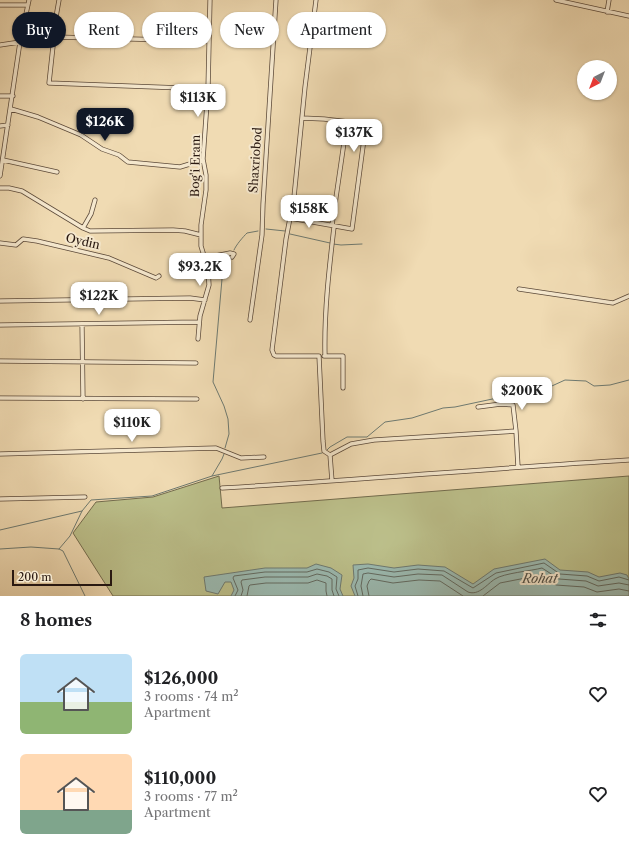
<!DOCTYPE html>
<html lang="en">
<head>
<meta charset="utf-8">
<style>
	body { margin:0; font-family:"Libre Caslon Text",serif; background:#f2f2f2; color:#202124; height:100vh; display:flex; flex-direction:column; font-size:15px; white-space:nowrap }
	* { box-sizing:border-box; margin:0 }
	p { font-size:13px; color:#757577 }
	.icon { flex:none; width:22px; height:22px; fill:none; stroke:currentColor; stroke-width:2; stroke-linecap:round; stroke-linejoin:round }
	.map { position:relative; height:596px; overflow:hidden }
	.side { display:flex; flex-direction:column; background:#fff; flex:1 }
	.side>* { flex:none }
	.banner { position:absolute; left:12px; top:12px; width:400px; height:36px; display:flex; gap:8px }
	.needle { width:26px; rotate:222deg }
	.controls { position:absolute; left:577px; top:60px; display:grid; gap:8px }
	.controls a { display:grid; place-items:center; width:40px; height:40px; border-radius:50%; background:#fff; box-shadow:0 1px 3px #0004; font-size:20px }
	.scale { position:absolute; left:12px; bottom:10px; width:100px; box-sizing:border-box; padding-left:4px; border:2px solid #2a1911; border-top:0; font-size:11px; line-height:14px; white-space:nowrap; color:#2a1911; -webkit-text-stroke:3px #f5e8ce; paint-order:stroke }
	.price { position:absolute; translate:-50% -34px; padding:0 9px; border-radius:8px; background:#fff; color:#222; font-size:13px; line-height:26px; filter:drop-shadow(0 1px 2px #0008) }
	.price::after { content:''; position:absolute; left:50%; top:24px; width:12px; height:9px; margin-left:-6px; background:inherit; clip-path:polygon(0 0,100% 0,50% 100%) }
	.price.on { background:#111827; color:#fff }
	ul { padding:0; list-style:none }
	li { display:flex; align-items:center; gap:12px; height:100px; padding:0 20px }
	li span { display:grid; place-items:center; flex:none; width:112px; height:80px; border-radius:6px; color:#555 }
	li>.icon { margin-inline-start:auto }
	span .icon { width:48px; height:48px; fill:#fffc; stroke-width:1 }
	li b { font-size:17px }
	h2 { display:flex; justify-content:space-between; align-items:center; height:48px; padding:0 20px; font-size:17px }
	.tag { padding:0 14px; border-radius:18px; background:#fff; box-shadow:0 1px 3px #0004; font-size:14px; line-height:36px }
	.tag.on { background:#111827; color:#fff }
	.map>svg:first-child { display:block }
	.green { fill:#bcc08b; stroke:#736c4e }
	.water { fill:#9bbab1; stroke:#6e7a71 }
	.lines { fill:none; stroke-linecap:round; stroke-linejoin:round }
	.shore { stroke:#626a61; stroke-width:1 }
	.stream { stroke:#6e7a71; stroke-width:1 }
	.minor-casing { stroke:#5c4a3a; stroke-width:5 }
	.minor { stroke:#f5e8ce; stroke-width:3.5 }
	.labels { text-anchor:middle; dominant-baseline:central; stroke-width:4; stroke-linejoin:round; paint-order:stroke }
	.street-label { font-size:12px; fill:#2a1911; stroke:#f5e8ce }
	.water-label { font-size:13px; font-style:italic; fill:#525149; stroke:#f5e8ce }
</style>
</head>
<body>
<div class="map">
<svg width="629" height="596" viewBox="0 0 629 596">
	<rect width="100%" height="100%" fill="#f0dbb3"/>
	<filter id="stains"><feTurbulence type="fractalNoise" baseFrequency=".005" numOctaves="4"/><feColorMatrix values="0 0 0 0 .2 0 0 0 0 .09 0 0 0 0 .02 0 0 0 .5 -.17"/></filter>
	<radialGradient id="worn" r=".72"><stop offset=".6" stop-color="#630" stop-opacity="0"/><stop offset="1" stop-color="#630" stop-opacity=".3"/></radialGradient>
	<path class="green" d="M219,476l3,32 407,-32v120h-516l-40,-63 23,-31 57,-5z"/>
	<path class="water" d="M545,559l15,11 28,2 11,5 21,-4 7,2 2,4v17h-274l-4,-10 3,-8 -1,-13 15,-1 26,4 24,-3 27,2 28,17 21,-15z
		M316,564l15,4 11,7 -2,14 3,7h-112l3,-6 -3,-8h-6l-7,12 -12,-3 -2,-14 61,-9h42z"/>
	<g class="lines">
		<path class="shore" d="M235,596l3,-6 -5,-12 1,-2 31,-4h42l10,-3 12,3 8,5 -1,12 3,7
			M241,596l2,-6 -2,-8 1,-2 23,-3h43l9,-3 10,2 5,3v11l2,6
			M247,596l2,-10 1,-1 16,-2h42l9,-3 9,3v8l1,5
			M358,596l-3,-10 3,-7v-9l10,-2 26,4 24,-3 26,2 29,17 23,-15 48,-10 16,11 27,2 12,5 20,-4 10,3
			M363,596l-2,-10 2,-12 5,-1 26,4 24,-3 24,1 26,17c11,4 19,-8 27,-13 9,-6 36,-8 47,-11l17,11 27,2 12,5 21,-3 10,2
			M369,596l-2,-10 2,-5 2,-2 22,4 26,-3 21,1 23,15
			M483,596l17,-13 41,-8 15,10 28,2 13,5 22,-3 10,2"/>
		<path class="stream" d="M266,229l19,2
			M290,234l40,9
			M333,244l8,1 21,-1
			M234,250c2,-5 9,-13 13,-17l11,-2
			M225,448l4,-14 -1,-15 -4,-13 -11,-24 9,-103 3,-11 6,-12
			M327,450l3,-3 17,-10h20l18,-15 27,-4 31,-10 12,-1 42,-9 35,-3 33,-15 21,1 8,5 16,-1 19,-5
			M212,476l10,-17 2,-5
			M0,530l82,-19
			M0,549l31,-2 28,2 4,2 22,45
			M59,549l11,-13 12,-25 9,-11 61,-4 60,-20 110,-23"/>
		<defs>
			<path id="minor" d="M59,0l-6,34 1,3 -5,46 159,6
				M316,0l-11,87 -11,110 -8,42 -14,111 2,5 2,1h43l4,85 1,10 6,4
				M556,0l73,16
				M0,5h28
				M607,12l2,-12
				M54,37l155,4
				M0,45l20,-3
				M0,96h13
				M11,109l27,8 43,18 21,14 17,6 9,7 52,5 23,-7
				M0,126l8,-1
				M3,160l54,12
				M0,176l20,-134 9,-42
				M0,188h9l13,3 61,37 7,3 83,-1 12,1 16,4
				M290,218l62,11 14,-105 -42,-5 -22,-1
				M332,225l15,-103
				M83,228l8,-14 4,-14
				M0,243l16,2 7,-6 14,2 72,17 47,20 3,-2
				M205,258l25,-5 4,1 -2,3
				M519,289l94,14 16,-7
				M0,301l190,-3 15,2
				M250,320l12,-85 1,-31 13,-204
				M82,324l1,75
				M0,325l199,-3
				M198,339l2,-23 9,-31 -1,-16 -7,-23v-21l5,-35v-15l-3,-16 5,-70 2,-89
				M325,355c-1,-42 4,-86 9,-128
				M324,356h19v32
				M0,361l196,2
				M0,398l197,1
				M478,407l23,-3 12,1 3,26 2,36
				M0,454l216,-6 25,10 23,-1
				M332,481l-2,-26 21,-11 23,-4 142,-9
				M222,488c136,-8 271,-20 407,-28
				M0,499l85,-2"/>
		</defs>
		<use href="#minor" class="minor-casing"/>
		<use href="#minor" class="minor"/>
	</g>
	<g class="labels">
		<g class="street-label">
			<text transform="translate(255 160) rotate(-86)">Shaxriobod</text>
			<text transform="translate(195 166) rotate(-89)">Bog'i Eram</text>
			<text transform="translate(83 241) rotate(13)">Oydin</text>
		</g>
		<g class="water-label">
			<text x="540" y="578">Rohat</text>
		</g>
	</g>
	<rect width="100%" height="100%" filter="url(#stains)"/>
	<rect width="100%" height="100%" fill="url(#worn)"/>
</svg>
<div class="controls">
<a><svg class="needle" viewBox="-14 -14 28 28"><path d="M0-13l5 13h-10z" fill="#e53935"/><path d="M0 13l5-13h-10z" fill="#757577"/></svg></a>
</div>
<div class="scale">200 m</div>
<b class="price" style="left:198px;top:118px">$113K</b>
<b class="price on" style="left:105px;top:142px">$126K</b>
<b class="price" style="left:354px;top:153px">$137K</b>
<b class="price" style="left:309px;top:229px">$158K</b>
<b class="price" style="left:200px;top:287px">$93.2K</b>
<b class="price" style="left:99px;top:316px">$122K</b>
<b class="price" style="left:522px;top:411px">$200K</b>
<b class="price" style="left:132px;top:443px">$110K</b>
<div class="banner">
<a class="tag on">Buy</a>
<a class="tag">Rent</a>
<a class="tag">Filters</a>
<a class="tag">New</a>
<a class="tag">Apartment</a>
</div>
</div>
<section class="side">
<h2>8 homes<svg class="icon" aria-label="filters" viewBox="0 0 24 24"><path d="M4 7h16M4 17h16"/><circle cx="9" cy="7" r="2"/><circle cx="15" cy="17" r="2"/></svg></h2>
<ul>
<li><span style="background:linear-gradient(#bfe0f5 60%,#8fb573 0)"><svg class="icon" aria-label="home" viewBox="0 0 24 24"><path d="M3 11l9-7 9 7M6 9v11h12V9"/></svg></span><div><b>$126,000</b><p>3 rooms · 74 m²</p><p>Apartment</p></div><svg class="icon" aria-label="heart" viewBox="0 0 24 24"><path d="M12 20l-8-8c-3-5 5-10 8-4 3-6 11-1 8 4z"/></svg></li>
<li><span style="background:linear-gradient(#ffd9b3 70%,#7fa58c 0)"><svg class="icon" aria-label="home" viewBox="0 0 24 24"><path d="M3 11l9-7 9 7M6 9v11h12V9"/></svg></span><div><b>$110,000</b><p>3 rooms · 77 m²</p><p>Apartment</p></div><svg class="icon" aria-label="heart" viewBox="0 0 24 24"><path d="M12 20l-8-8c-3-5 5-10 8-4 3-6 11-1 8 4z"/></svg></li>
</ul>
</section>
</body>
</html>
